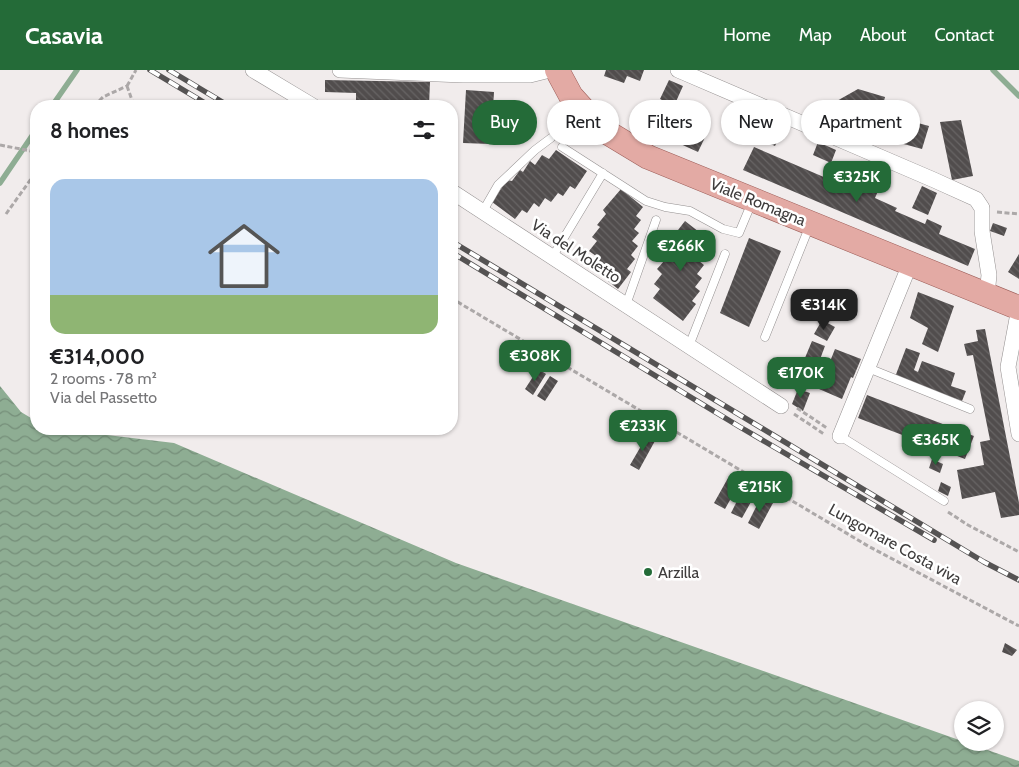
<!DOCTYPE html>
<html lang="en">
<head>
<meta charset="utf-8">
<style>
	body { margin:0; font-family:Cabin,sans-serif; background:#f2f2f2; color:#202124; height:100vh; display:flex; flex-direction:column; font-size:19px; white-space:nowrap }
	* { box-sizing:border-box; margin:0 }
	p { font-size:16px; color:#757577 }
	.icon { flex:none; width:28px; height:28px; fill:none; stroke:currentColor; stroke-width:2; stroke-linecap:round; stroke-linejoin:round }
	.map { position:relative; flex:1; overflow:hidden }
	.panel { position:absolute; left:30px; top:30px; width:428px; height:335px; display:flex; flex-direction:column; background:#fff; border-radius:20px; box-shadow:0 1px 4px #0004 }
	.panel>* { flex:none }
	.hud { position:absolute; left:472px; top:30px; width:471px; height:45px; display:flex; gap:10px }
	.tools { position:absolute; left:954px; top:631px; display:grid; gap:10px }
	.tools a { display:grid; place-items:center; width:50px; height:50px; border-radius:50%; background:#fff; box-shadow:0 1px 4px #0004; font-size:25px }
	.price { position:absolute; translate:-50% -42px; padding:0 11px; border-radius:10px; background:#246b38; color:#fff; font-size:16px; line-height:32px; filter:drop-shadow(0 1px 2px #0008) }
	.price::after { content:''; position:absolute; left:50%; top:30px; width:15px; height:11px; margin-left:-8px; background:inherit; clip-path:polygon(0 0,100% 0,50% 100%) }
	.price.current { background:#222; color:#fff }
	ul { padding:0; list-style:none }
	li { display:grid; align-content:center; gap:10px; height:265px; padding:0 20px }
	li span { display:grid; place-items:center; height:155px; border-radius:15px; color:#555 }
	li>.icon { margin-inline-start:auto }
	span .icon { width:90px; height:90px; fill:#fffc; stroke-width:1 }
	li b { font-size:21px }
	h2 { display:flex; justify-content:space-between; align-items:center; height:60px; padding:0 20px; font-size:21px }
	.tag { padding:0 18px; border-radius:22px; background:#fff; box-shadow:0 1px 4px #0004; font-size:18px; line-height:45px }
	.tag.current { background:#246b38; color:#fff }
	header { display:flex; align-items:center; gap:30px; box-sizing:border-box; height:70px; padding:0 25px; background:#246b38; color:#fff }
	header strong { font-size:24px }
	nav { display:flex; gap:28px; margin-inline-start:auto; font-size:18px }
	.map>svg:first-child { display:block }
	.water { fill:url(#water-waves) }
	.lines { fill:none; stroke-linecap:round; stroke-linejoin:round }
	.stream { stroke:#8ead93; stroke-width:5.5 }
	.building { fill:url(#building-back-hatch) }
	.lane-casing { stroke:#949090; stroke-width:9 }
	.street-casing { stroke:#949090; stroke-width:16 }
	.primary-casing { stroke:#9d5e59; stroke-width:25 }
	.path { stroke:#aca8a8; stroke-width:3; stroke-dasharray:5 2.5; stroke-linecap:butt }
	.lane { stroke:#fff; stroke-width:8 }
	.street { stroke:#fff; stroke-width:15 }
	.primary { stroke:#e3aaa4; stroke-width:24 }
	.rail-casing { stroke:#555353; stroke-width:5.5 }
	.rail { stroke:#fff; stroke-width:4; stroke-dasharray:11; stroke-linecap:butt }
	.poi-dot { fill:#246b38; stroke:#fff; stroke-width:2 }
	.labels { text-anchor:middle; dominant-baseline:central; stroke-width:5; stroke-linejoin:round; paint-order:stroke }
	.street-label { font-size:16px; fill:#3e3c3c; stroke:#fff }
	.poi-label { font-size:16px; fill:#3e3c3c; stroke:#fff; text-anchor:start }
</style>
</head>
<body>
<header>
<strong>Casavia</strong>
<nav><a>Home</a><a>Map</a><a>About</a><a>Contact</a></nav>
</header>
<div class="map">
<svg width="1019" height="697" viewBox="0 0 1019 697">
	<defs>
		<pattern id="water-waves" width="16" height="10" patternUnits="userSpaceOnUse" patternTransform="scale(1.25)"><rect width="16" height="10" fill="#8ead93"/><path d="M0 5q4-4 8 0t8 0" fill="none" stroke="#758e79"/></pattern>
		<pattern id="building-back-hatch" width="6" height="6" patternUnits="userSpaceOnUse" patternTransform="scale(1.25)"><rect width="6" height="6" fill="#514d4d"/><path d="M-1 5l2 2M0 0l6 6M5-1l2 2" fill="none" stroke="#686565"/></pattern>
	</defs>
	<rect width="100%" height="100%" fill="#f1ecec"/>
	<path class="water" d="M0,316l21,26 15,9v8h21l117,14 282,120 563,198v6h-1019z"/>
	<g class="lines">
		<path class="stream" d="M993,0l26,26
			M52,36l25,-36
			M0,113l36,-53"/>
	</g>
	<path class="building" d="M606,0h38l-4,11 -13,-5 -3,7 -20,-7z
		M325,10l105,2 -1,24h-22v-2l-16,-1v3h-20v-5h-15v-8l-31,-1z
		M669,10l14,6 -9,20 -14,-7z
		M858,19l27,8 -4,16 48,13 -7,23 -55,-15 -14,-1 -3,7 -26,-11 11,-27z
		M466,20l28,2 -1,17 27,2 -1,22 -28,-2 -1,13 -27,-1z
		M654,34l55,25 -11,23 -55,-25z
		M961,50l12,56 -21,4 -12,-58z
		M772,51l12,5 -9,20 -12,-5z
		M818,72l18,8 -5,13 -18,-8z
		M754,77l107,46 13,-29 13,6 -12,28 22,10 -2,3 30,13 2,-5 15,7 -3,8 36,15 -7,17 -225,-96z
		M556,80l31,21 -12,18 -5,-3 -7,10 -5,-3 -7,9 -6,-4 -6,9 -5,-4 -7,10 -5,-3 -7,9 -23,-17 15,-22 5,1 8,-11 3,2 7,-11 5,4 7,-10 7,4z
		M922,116l15,7 -9,22 -16,-7z
		M621,119l22,18 -7,9 5,4 -7,9 5,4 -7,8 6,5 -7,9 4,4 -8,10 4,3 -13,17 -30,-24 8,-9 -7,-5 8,-10 -5,-4 8,-10 -3,-2 9,-11 -3,-4z
		M685,151l23,18 -7,9 5,4 -7,9 5,4 -7,9 5,4 -7,9 5,4 -8,10 4,3 -13,17 -30,-23 7,-9 -6,-5 8,-10 -5,-5 8,-9 -3,-2 9,-11 -3,-4z
		M993,153l14,5 -3,8 -14,-5z
		M749,168l32,13 -32,76 -29,-14z
		M1019,184v25l-11,-7z
		M918,222l36,14 -16,46 -16,-8 6,-16 -18,-10z
		M822,250l13,7 -8,14 -13,-7z
		M985,259l34,174v12l-18,3 -6,-26 -33,7 -5,-29 27,-5 -4,-23 10,-2 -17,-85 -6,1 -3,-12 14,-3 -2,-11z
		M812,271l13,5 -9,24 -14,-5z
		M906,278l14,5 -6,17 4,2 4,-11 33,12 -4,13 15,5 -4,10 -67,-24z
		M835,279l26,10 -8,19 -2,-1 -9,22 -23,-10z
		M538,299l8,5 -13,21 -8,-6z
		M800,299l13,7 -8,15 -13,-7z
		M550,306l8,5 -13,20 -8,-5z
		M798,319l12,4 -7,18 -11,-7z
		M867,325l107,41 -9,23 -107,-41z
		M648,364l8,5 -17,31 -9,-5z
		M932,389l11,5 -3,9 -11,-5z
		M728,408l11,6 -14,25 -11,-6z
		M941,412l10,5 -3,9 -10,-5z
		M744,417l12,6 -14,25 -11,-5z
		M761,427l12,6 -14,26 -11,-6z
		M1005,573l12,7 -5,6 -10,-4z"/>
	<g class="lines">
		<defs>
			<path id="lane" d="M562,77l84,54 19,6 25,4 33,18 16,4 13,-31
				M483,141l15,-26 37,-35 16,-12
				M553,186l50,-83
				M626,235l30,-85
				M765,267l45,-112
				M689,276l36,-92
				M868,298l102,41
				M840,366l104,65"/>
			<path id="street" d="M253,0l60,36
				M340,0l123,5h67l20,-5
				M678,0l256,110 42,19 6,9v23l7,44 -2,20
				M451,121l330,215
				M1019,238l-11,59 11,67
				M840,366l70,-172"/>
			<path id="primary" d="M557,0l14,26 29,32 48,29 371,151"/>
		</defs>
		<use href="#lane" class="lane-casing"/>
		<use href="#street" class="street-casing"/>
		<use href="#primary" class="primary-casing"/>
		<path class="path" d="M127,16l6,17 3,3
			M127,16l9,-16
			M94,36l9,-9 24,-11
			M0,75l36,7
			M997,142l22,2
			M6,144l30,-42
			M451,228l417,248 151,80
			M797,338l30,20
			M794,344l30,20
			M948,442l20,13 51,27"/>
		<use href="#lane" class="lane"/>
		<use href="#street" class="street"/>
		<use href="#primary" class="primary"/>
		<defs>
			<path id="rail" d="M150,0l60,36
				M169,0l60,36
				M451,171l533,321 35,18
				M451,182l289,175 194,113"/>
		</defs>
		<use href="#rail" class="rail-casing"/>
		<use href="#rail" class="rail"/>
	</g>
	<circle class="poi-dot" cx="648" cy="502" r="5"/>
	<g class="labels">
		<g class="street-label">
			<text transform="translate(758 132) rotate(22)">Viale Romagna</text>
			<text transform="translate(576 181) rotate(33)">Via del Moletto</text>
			<text transform="translate(895 474) rotate(29)">Lungomare Costa viva</text>
		</g>
		<g class="poi-label">
			<text x="658" y="502">Arzilla</text>
		</g>
	</g>
</svg>
<div class="tools">
<a><svg class="icon" aria-label="layers" viewBox="0 0 24 24"><path d="M12 4l9 5-9 5-9-5zM3 14l9 5 9-5"/></svg></a>
</div>
<b class="price" style="left:857px;top:133px">€325K</b>
<b class="price" style="left:681px;top:202px">€266K</b>
<b class="price current" style="left:824px;top:261px">€314K</b>
<b class="price" style="left:535px;top:312px">€308K</b>
<b class="price" style="left:801px;top:329px">€170K</b>
<b class="price" style="left:643px;top:382px">€233K</b>
<b class="price" style="left:936px;top:396px">€365K</b>
<b class="price" style="left:760px;top:443px">€215K</b>
<div class="hud">
<a class="tag current">Buy</a>
<a class="tag">Rent</a>
<a class="tag">Filters</a>
<a class="tag">New</a>
<a class="tag">Apartment</a>
</div>
<section class="panel">
<h2>8 homes<svg class="icon" aria-label="filters" viewBox="0 0 24 24"><path d="M4 7h16M4 17h16"/><circle cx="9" cy="7" r="2"/><circle cx="15" cy="17" r="2"/></svg></h2>
<ul>
<li><span style="background:linear-gradient(#a9c7e8 75%,#8fb573 0)"><svg class="icon" aria-label="home" viewBox="0 0 24 24"><path d="M3 11l9-7 9 7M6 9v11h12V9"/></svg></span><div><b>€314,000</b><p>2 rooms · 78 m²</p><p>Via del Passetto</p></div></li>
</ul>
</section>
</div>
</body>
</html>
